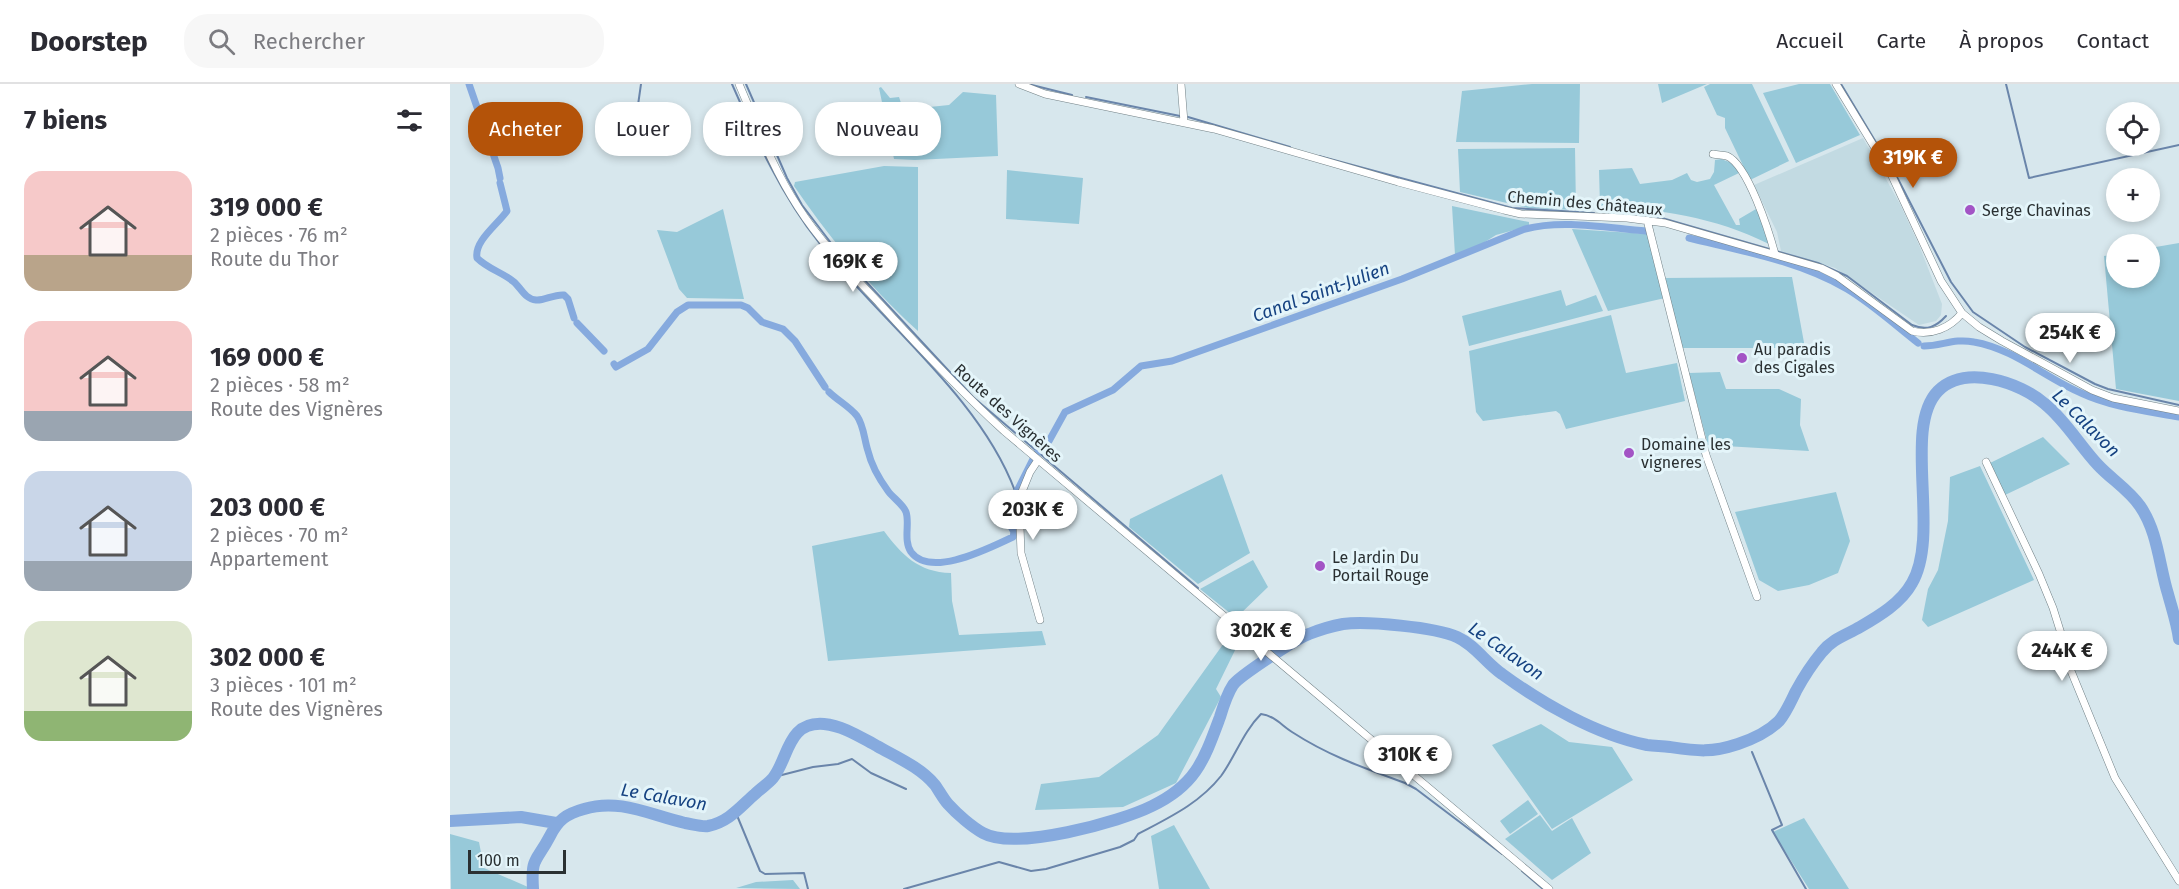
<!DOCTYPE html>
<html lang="fr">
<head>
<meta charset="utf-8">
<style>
	body { margin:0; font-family:"Fira Sans",sans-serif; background:#f7f7f7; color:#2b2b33; height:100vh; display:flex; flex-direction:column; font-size:22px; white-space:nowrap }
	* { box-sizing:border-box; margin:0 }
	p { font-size:20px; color:#7c7c81 }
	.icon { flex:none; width:33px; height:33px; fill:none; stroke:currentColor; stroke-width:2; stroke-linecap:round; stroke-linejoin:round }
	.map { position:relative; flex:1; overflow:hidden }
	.details { display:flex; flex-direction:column; background:#fff; width:450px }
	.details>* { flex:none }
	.guide { position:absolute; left:18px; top:18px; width:570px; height:54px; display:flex; gap:12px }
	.tools { position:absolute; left:1656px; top:18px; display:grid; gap:12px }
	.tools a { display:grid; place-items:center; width:54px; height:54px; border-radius:50%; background:#fff; box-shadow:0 3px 9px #0003; font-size:30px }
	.scale { position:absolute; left:18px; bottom:15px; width:98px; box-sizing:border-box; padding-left:6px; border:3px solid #2a3032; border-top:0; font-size:16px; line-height:21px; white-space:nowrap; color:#2a3032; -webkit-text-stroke:4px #e4f5fa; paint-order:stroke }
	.price { position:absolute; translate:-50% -51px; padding:0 14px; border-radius:21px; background:#fff; color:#222; font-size:20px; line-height:39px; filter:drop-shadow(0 2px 3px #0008) }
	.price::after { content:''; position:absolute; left:50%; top:36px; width:18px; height:14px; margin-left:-9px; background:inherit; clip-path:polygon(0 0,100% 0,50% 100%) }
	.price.active { background:#b45309; color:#fff }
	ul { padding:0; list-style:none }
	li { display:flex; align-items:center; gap:18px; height:150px; padding:0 24px }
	li span { display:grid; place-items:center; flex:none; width:168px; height:120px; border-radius:18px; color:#555 }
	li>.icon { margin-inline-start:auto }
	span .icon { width:72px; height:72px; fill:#fffc; stroke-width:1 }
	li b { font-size:26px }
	h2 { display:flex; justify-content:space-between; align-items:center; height:72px; padding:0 24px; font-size:26px }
	.chip { padding:0 21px; border-radius:24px; background:#fff; box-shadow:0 3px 9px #0003; font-size:21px; line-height:54px }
	.chip.active { background:#b45309; color:#fff }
	header { display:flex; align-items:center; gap:36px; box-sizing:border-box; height:84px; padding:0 30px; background:#fff; border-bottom:2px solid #e1e1e2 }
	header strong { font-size:28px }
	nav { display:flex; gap:33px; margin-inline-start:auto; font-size:21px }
	.search { width:420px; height:54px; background:#f7f7f7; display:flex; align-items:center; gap:15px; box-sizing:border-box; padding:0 21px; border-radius:24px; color:#7c7c81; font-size:22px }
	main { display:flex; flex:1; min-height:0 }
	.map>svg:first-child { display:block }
	.built { fill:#c2dae2 }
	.green { fill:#97c9d9 }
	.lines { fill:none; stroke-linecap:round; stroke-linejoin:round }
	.stream { stroke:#6a85aa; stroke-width:2 }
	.canal { stroke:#86aade; stroke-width:7 }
	.river { stroke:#86aade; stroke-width:12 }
	.minor-casing { stroke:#728186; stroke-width:8 }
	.minor { stroke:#fff; stroke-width:7 }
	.poi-dot { fill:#a354c5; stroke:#e4f5fa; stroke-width:2 }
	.labels { text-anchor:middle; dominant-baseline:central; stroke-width:6; stroke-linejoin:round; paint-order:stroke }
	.street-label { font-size:16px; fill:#2a3032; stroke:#e4f5fa }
	.poi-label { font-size:16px; fill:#2a3032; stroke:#e4f5fa; text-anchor:start }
	.water-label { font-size:18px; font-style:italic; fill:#154281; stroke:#e4f5fa }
</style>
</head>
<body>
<header>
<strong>Doorstep</strong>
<div class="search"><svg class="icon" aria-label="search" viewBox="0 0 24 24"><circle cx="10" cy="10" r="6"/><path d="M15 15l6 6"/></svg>Rechercher</div>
<nav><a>Accueil</a><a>Carte</a><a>À propos</a><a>Contact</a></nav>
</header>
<main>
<section class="details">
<h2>7 biens<svg class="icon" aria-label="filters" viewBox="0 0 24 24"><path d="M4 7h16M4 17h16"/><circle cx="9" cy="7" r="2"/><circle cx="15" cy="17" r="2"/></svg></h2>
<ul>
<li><span style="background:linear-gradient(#f6c9c9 70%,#b9a48a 0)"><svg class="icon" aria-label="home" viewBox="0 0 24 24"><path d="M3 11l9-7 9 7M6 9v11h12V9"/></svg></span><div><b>319 000 €</b><p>2 pièces · 76 m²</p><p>Route du Thor</p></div></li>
<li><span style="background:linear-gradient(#f6c9c9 75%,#9aa5b1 0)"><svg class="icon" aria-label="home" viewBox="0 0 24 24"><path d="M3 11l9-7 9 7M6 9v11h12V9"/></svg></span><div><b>169 000 €</b><p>2 pièces · 58 m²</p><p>Route des Vignères</p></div></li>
<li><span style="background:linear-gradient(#c9d6e8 75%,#9aa5b1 0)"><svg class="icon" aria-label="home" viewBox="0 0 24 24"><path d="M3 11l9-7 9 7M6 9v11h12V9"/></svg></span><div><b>203 000 €</b><p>2 pièces · 70 m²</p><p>Appartement</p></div></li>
<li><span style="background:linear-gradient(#dfe7d0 75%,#8fb573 0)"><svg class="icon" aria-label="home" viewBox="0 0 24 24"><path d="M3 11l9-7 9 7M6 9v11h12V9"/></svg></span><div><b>302 000 €</b><p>3 pièces · 101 m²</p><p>Route des Vignères</p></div></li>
</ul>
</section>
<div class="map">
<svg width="1729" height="805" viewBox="0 0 1729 805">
	<rect width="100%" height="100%" fill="#d7e7ed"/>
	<path class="built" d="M1413,54l37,66 19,41 23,59 -1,11 -5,6 -17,4 -84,-57 -54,-17 -4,-19 -23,-47z"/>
	<path class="green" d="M1082,0h48l-1,59 -123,-1 6,-51z
		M1208,0h49l-45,19z
		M1260,0h42l37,77 -39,19 -25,-52v-10l-8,-3 -13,-28z
		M1349,0h31l30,51 -64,28 -33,-70z
		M431,3l9,11 9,-1 3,9 8,3 39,-4 14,-13 33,3 2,61 -83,4 -21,-1 -15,-71z
		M1125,64l1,62 -48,-2 -68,-16 -2,-43z
		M1271,75l11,4 7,10 -25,12 22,40h4l-1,-6 17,-10 9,18 4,17c-54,-27 -110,-35 -169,-38l-1,-36 33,-2 8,16 32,-4 15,-7 4,7 6,2 13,-3 4,-7 1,-12z
		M434,82l34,1v164c-45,-40 -90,-95 -124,-145l1,-4z
		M557,86l76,8 -4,46 -73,-5z
		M1002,122l77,16v4l-33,9 -19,12 -22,8z
		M273,125l21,90 -57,-1 -8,-9 -22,-59 20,2z
		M1122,145l76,5 17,64 -57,13z
		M1729,159v158l-63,-12 -12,-133 12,-2v24h34v-30z
		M1342,193l13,71h-123l-17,-70z
		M1111,206l5,16 30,-11 7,16 -134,35 -7,-30z
		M1161,231l15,58 51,-10 8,38 -119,28 -6,-15 -4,-3 -73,10 -7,-9 -7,-61z
		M1270,288l6,17h53l22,10 -1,26 9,26 -101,-6 -19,-72z
		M1593,353l27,27 -65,31 -15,-32z
		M1530,382l54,114 -106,47 -6,-7 6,-31 10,-19 10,-49 2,-44z
		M772,390l28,79 -52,31 -69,-57 1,-8z
		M1386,408l14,49 -12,32 -29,12 -31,6 -19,-11 -24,-68z
		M434,447c18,24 34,41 67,42l1,28 7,34 83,-4 4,14 -218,16 -16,-115z
		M803,476l15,27 -32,31 -36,-29z
		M792,552l-26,53 5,8 -45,86 -53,24 -88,3 6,-26 58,-7 59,-42 66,-92z
		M1091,640l28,18 43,5 21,33 -81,49 -60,-84z
		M1078,716l10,14 -28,20 -10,-13z
		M1090,731l12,16 20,-13 19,35 -39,27 -47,-41z
		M1354,734l45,71h-40l-36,-57z
		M724,741l36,64h-51l-8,-53z
		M0,750l29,8 5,26 44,19v2h-77z
		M343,796l7,9 -64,-1 20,-6z"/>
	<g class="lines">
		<path class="stream" d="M282,0c25,57 49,111 88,160 61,78 160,153 195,247
			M296,0l41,94 15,27 32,42 139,150 225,191
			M578,0l44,11
			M1391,0l57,95 53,103 22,30 52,35 70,37 13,5 71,16
			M1556,0l23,94 150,-33
			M636,13l94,19
			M738,33l102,30
			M181,70l10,-70
			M869,72l193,52 82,5
			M1179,131l26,1 163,47 29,13 65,49c15,6 24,2 34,-9
			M1302,668l30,73 -10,5 34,59
			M324,693l39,-10 25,-3 14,-5 19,14 35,16
			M286,729l24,58 5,3 39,-1 4,16
			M1072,787l21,18
			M454,805l95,-27 32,9 15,-2 74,-22 14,-7 4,-6c30,-16 61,-30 83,-58 14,-19 22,-44 40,-62 14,2 20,11 31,18 37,24 72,36 113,51l11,6 86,65"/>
		<path class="canal" d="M19,0l29,84 2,10
			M50,99l7,28c-9,13 -33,30 -30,47 11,11 25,14 37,24 7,6 11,17 22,18 8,1 18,-6 28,-5l4,4 6,19
			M1239,154c53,13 110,23 158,51 25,15 48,36 71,54
			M127,239l27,28
			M1474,262c18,0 30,-8 50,-4 40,7 70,35 107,51 30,14 65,18 98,24
			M164,280l2,3 32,-18 29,-37 11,-7h53l7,3 14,14 21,7 12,12 30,46
			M379,308c8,8 21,15 28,24 7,10 7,23 11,35 3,13 12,29 20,40 5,7 15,13 18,21 4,11 -3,28 5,40 20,27 80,-5 102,-15l1,-5 -8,-14 1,-7 26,-52
			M587,369l12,-12 16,-29 48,-22 28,-24 31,-5 230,-82 123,-50c38,-10 82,-1 121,2"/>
		<path class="river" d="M0,737l71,-4 35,6
			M83,805c-2,-33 3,-26 17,-53 8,-16 16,-22 34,-27 36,-11 66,6 101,14 7,1 17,4 23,3 21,-4 33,-20 47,-32 6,-6 13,-10 18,-16 16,-20 14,-57 51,-54 20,2 36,13 53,22 19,11 43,21 58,39 3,4 9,15 13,19 9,10 24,23 35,29 32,18 137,-11 169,-27 44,-21 52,-46 68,-89 3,-10 7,-23 13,-32 5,-8 64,-47 76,-51 10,-4 23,-8 34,-10 24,-3 92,3 114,13 18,8 29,26 45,37 41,30 95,61 145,71 8,1 15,1 23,2 28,4 41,6 68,-3 15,-5 30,-12 41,-23 7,-8 12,-20 17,-30 7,-13 16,-27 26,-39 10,-13 24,-17 38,-25 19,-11 41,-24 52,-44 29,-50 -10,-155 26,-192 27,-27 82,-9 107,13 21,17 35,42 53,61 13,14 31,25 42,41 18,26 19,59 28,88 4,15 9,29 11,45"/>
		<defs>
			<path id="minor" d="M289,0c18,42 34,85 59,123 23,36 53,66 82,97 40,44 80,87 124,127l545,458
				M569,0l26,10 169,35 184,53 106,28 17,4 106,4 38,5 156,45 16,8 75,55c19,5 38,-3 50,-18
				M731,0l3,38
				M1386,0l56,92 49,105 21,32 17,14 23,14 90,49 21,8 66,13
				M1263,70c4,1 10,1 14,2 21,9 42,76 48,98
				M1197,136l59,235 51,142
				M588,376l-8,12 -11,27 2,54 19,67
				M1536,378l53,112 14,34 16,51v7l46,112 64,103"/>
		</defs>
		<use href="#minor" class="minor-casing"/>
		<use href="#minor" class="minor"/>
	</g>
	<g class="poi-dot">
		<circle cx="1520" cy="126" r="6"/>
		<circle cx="1292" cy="274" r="6"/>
		<circle cx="1179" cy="369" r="6"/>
		<circle cx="870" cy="482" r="6"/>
	</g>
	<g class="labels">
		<g class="street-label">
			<text transform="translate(1135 119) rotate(5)">Chemin des Châteaux</text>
			<text transform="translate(558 329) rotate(42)">Route des Vignères</text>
		</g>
		<g class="poi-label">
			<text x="1532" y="126">Serge Chavinas</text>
			<text x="1304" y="265">Au paradis<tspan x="1304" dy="18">des Cigales</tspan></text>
			<text x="1191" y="360">Domaine les<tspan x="1191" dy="18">vigneres</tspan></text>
			<text x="882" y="473">Le Jardin Du<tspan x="882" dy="18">Portail Rouge</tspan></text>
		</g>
		<g class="water-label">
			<text transform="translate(871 208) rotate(-20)">Canal Saint-Julien</text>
			<text transform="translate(1636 339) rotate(45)">Le Calavon</text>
			<text transform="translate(1056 567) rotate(35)">Le Calavon</text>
			<text transform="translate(214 713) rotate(10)">Le Calavon</text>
		</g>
	</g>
</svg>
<div class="tools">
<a><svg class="icon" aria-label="locate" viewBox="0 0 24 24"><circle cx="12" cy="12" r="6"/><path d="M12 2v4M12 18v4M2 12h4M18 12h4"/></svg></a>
<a>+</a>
<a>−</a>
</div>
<div class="scale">100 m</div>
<b class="price active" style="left:1463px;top:105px">319K €</b>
<b class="price" style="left:403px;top:209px">169K €</b>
<b class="price" style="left:1620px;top:280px">254K €</b>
<b class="price" style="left:583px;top:457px">203K €</b>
<b class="price" style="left:811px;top:578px">302K €</b>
<b class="price" style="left:1612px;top:598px">244K €</b>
<b class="price" style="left:958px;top:702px">310K €</b>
<div class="guide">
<a class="chip active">Acheter</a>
<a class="chip">Louer</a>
<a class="chip">Filtres</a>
<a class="chip">Nouveau</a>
</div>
</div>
</main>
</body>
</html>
